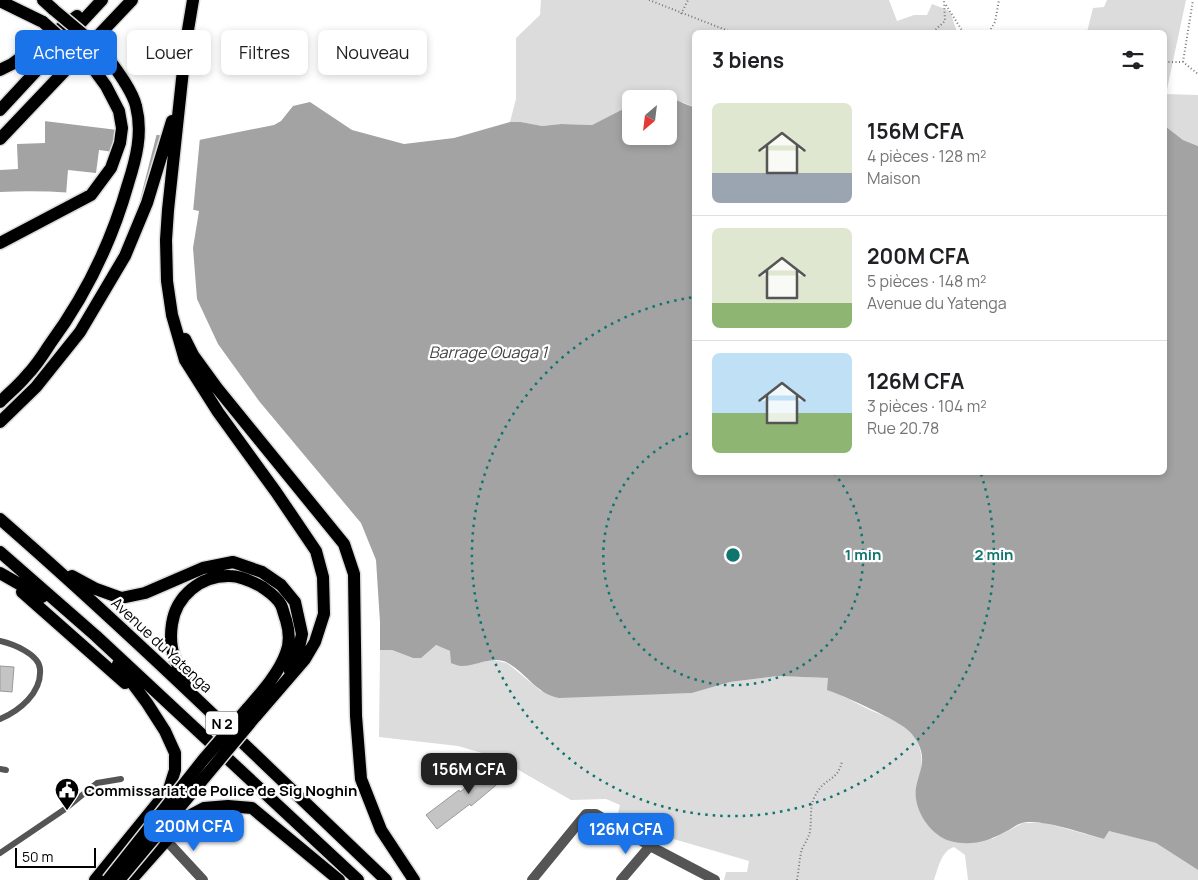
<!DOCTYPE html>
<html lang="fr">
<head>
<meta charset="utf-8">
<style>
	body { margin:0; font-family:Manrope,sans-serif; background:#f2f2f2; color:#202124; height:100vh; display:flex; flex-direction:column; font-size:19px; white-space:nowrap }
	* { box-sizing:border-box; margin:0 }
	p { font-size:16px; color:#757577 }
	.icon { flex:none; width:28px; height:28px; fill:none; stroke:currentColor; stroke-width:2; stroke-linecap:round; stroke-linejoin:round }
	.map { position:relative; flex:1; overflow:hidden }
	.details { position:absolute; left:692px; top:30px; width:475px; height:445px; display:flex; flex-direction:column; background:#fff; border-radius:8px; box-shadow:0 2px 8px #0003 }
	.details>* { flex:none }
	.top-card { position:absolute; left:15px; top:30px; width:475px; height:45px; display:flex; gap:10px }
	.needle { width:32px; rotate:208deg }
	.buttons { position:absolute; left:622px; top:90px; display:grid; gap:10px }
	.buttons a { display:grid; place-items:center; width:55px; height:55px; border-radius:8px; background:#fff; box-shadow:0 2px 8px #0003; font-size:25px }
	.scale { position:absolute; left:15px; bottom:12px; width:81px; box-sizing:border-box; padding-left:5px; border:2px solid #000; border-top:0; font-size:14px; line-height:18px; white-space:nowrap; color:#000; -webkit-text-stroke:4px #fff; paint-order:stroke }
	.price { position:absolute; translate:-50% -42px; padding:0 11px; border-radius:10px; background:#1a73e8; color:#fff; font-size:16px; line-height:32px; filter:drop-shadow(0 1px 2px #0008) }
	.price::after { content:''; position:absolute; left:50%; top:30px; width:15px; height:11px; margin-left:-8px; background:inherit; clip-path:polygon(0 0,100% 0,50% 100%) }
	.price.selected { background:#222; color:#fff }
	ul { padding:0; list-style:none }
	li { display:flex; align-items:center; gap:15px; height:125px; padding:0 20px }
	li+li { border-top:1px solid #e0e0e0 }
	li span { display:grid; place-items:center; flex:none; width:140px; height:100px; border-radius:8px; color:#555 }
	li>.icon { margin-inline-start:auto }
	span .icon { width:60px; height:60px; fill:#fffc; stroke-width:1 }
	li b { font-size:21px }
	h2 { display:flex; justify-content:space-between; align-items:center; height:60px; padding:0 20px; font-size:21px }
	.chip { padding:0 18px; border-radius:8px; background:#fff; box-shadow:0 2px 8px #0003; font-size:18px; line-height:45px }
	.chip.selected { background:#1a73e8; color:#fff }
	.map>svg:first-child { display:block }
	.green { fill:#dcdcdc }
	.water { fill:#a3a3a3 }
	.pier { fill:#fff }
	.building { fill:#c4c4c4; stroke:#999 }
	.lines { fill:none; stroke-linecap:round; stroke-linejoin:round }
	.primary-casing { stroke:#dbdbdb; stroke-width:15 }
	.path { stroke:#777; stroke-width:2; stroke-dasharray:1 2.5; stroke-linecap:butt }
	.lane { stroke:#555; stroke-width:6 }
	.street { stroke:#555; stroke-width:10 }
	.primary { stroke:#000; stroke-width:12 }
	.primary-bridge-casing { stroke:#dbdbdb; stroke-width:15; stroke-linecap:butt }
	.primary-bridge { stroke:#000; stroke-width:12 }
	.ring { fill:none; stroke:#0f766e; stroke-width:2.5; stroke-dasharray:2.5 5 }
	.labels { text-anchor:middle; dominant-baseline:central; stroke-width:4.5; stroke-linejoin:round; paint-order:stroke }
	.shield { fill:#fff; stroke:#4c4c4c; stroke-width:1 }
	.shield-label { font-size:14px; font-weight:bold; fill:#000 }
	.street-label { font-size:15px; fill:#000; stroke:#fff }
	.poi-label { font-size:15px; font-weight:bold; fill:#000; stroke:#fff; text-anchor:start }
	.water-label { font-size:16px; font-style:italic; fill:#444; stroke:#fff }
	.centre { fill:#0f766e; stroke:#fff; stroke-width:2.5 }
	.ring-label { font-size:15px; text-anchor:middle; font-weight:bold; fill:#0f766e; stroke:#fff; stroke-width:4.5; stroke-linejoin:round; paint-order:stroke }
</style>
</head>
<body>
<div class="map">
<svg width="1198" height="880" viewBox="0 0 1198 880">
	<rect width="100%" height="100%" fill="#fff"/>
	<path class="green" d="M541,0h348l8,21 17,-6h13l5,-11 18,7 7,21h-262v75l-22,-8h-42v6l-39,20 -31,-1 -19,2 -21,-4h-11l6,-23v-61l24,-23z
		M1107,0h79l-20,94 32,1v51l-15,-6 -18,-14v-94h-78l6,-24 11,-1z
		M436,645l14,6 12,15 31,-6 14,3 34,28 107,3 44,-1 38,-11 48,-6 50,2v12c14,5 28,13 42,20 12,5 28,11 38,19 14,13 17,34 10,51l74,59 31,-16h22l59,16 5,-8 47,12 42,27v10h-230l-3,-25 -11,-8c-13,4 -16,22 -20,33h-210l2,-8h21l2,-11 -103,-30 -29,-13 3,-13 -14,-6 -35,1 -75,-43 -38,-11 -79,-9 1,-87h12l21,8z"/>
	<path class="water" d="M673,99c8,2 14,7 22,8v365h470v-346l18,14 15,6v724l-42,-27 -47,-12 -5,8c-19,-5 -64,-21 -82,-16 -5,1 -11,6 -17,9 -18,10 -37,15 -58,8 -19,-8 -34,-32 -31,-52 3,-17 11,-27 2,-45 -2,-4 -6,-9 -9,-12 -9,-10 -67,-36 -82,-41l1,-12 -50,-2 -48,6 -38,11 -133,5c-22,-4 -32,-24 -51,-35 -14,-8 -31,3 -46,3 -3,0 -8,-2 -11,-3l-1,-12 -14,-6 -15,13h-8l-21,-8h-12v-28l-4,-62 -15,-37 -102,-122 -41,-57 -21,-45 -4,-51 6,-37c-65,-14 -133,-22 -199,-19v-70l36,-2 163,20 75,-15 7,-4 12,-15 17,-4 42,28 52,14 50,-6 56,-16h11l21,4 19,-2 31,1 39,-20v31h38v-36z"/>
	<path class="pier" d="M40,118l5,1v24l-28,1 1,25 -18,1v-50z
		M116,127l41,6 -18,71 -73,-9 2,-25 28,3 3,-23 14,2z
		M164,133l36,4 -7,75 -51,-8z"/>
	<path class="building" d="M0,666l14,1 -2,25 -12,-1z
		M497,761l16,10 -42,35 -1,-2 -33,25 -11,-14 33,-25 1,2z"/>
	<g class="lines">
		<defs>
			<path id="primary" d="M43,0l11,10
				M193,0l-7,42 -18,168 -2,30 1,41 5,34 13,45 33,52 58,80 40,59 7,26 1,37 -9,28 -10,17 -50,58
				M0,1l43,21
				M0,70l12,-6 65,-48
				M0,110l102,-110
				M0,139l132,-139
				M0,243l91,-48 20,-27 9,-25 2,-15 -3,-17 -13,-25 -16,-22
				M185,339l8,16 24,33 127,156 10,30 2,142 5,63 20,51 33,50
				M0,402c9,-9 19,-17 27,-27 9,-9 16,-20 23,-31 36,-49 61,-100 78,-160 8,-25 15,-51 8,-78 -4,-17 -23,-41 -33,-55
				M0,422l36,-35 44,-55 45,-76 22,-53 25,-82
				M0,519c133,116 258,239 386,361
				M0,552l96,84 262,244
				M0,573l42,24
				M72,576l24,13 25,9 24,-5 58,-25 30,-6 29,10 19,13 14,17 7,32 -5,23 -7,14
				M22,592l103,91
				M192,687c-16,-20 -24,-37 -20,-63 4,-28 29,-49 58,-48 11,0 23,6 32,11 7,5 15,10 19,18 2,4 3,10 5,15 3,10 4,23 0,33 -7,20 -25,40 -39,56
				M95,880l74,-91 6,-19v-17l-10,-22 -18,-28 -29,-39
				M131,880l56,-63 17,-9 24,-2 24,2 87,72"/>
		</defs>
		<use href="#primary" class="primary-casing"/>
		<path class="path" d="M649,0l82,32
			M946,5l17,27
			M681,14l7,-14
			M933,32l12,-11 -1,-21
			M989,32l6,-10 4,-22
			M1165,62h18l15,12
			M1183,62l10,-62
			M797,880c2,-10 2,-21 5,-31 3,-6 7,-12 8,-18 2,-12 -1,-24 5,-35 9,-19 23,-14 27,-35"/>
		<path class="lane" d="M0,641c13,3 39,13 40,28 2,24 -21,42 -40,50
			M0,769l6,1
			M0,853l65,-44 32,-26 24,-4"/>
		<path class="street" d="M166,840l37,40
			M532,880l54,-66h10l54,32 65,34
			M621,880l29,-34"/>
		<use href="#primary" class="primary"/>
		<defs>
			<path id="primary-bridge" d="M54,10l49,41
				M43,22l47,42
				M108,880l95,-120 44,-51
				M119,880l136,-163"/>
		</defs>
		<use href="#primary-bridge" class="primary-bridge-casing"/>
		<use href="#primary-bridge" class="primary-bridge"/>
	</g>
	<g class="ring">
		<path d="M834 473A130 130 0 1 1 695 431"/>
		<path d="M981 474A261 261 0 1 1 694 297"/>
	</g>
	<defs>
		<symbol id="civic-pin" viewBox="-11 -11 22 30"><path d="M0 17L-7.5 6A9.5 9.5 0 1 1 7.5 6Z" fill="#000" stroke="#fff"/><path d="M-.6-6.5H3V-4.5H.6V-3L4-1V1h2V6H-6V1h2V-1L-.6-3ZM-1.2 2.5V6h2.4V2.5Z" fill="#fff"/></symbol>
	</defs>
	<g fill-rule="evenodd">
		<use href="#civic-pin" x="53" y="776" width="28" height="38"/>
	</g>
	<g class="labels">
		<rect class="shield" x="206" y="711.5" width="32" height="23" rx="4"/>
		<g class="shield-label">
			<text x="222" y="723">N 2</text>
		</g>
		<g class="street-label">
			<text transform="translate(162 645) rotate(43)">Avenue du Yatenga</text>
		</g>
		<g class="poi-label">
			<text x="84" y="790">Commissariat de Police de Sig Noghin</text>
		</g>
		<g class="water-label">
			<text x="488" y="352">Barrage Ouaga 1</text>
		</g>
	</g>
	<circle cx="733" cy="555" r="8" class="centre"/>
	<g class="ring-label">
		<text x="863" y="560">1 min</text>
		<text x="994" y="560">2 min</text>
	</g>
</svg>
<div class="buttons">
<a><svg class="needle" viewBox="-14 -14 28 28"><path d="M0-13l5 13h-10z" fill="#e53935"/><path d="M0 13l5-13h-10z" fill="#757577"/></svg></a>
</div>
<div class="scale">50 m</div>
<b class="price selected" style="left:469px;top:795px">156M CFA</b>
<b class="price" style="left:194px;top:852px">200M CFA</b>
<b class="price" style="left:626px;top:855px">126M CFA</b>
<div class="top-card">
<a class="chip selected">Acheter</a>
<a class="chip">Louer</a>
<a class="chip">Filtres</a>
<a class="chip">Nouveau</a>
</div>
<section class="details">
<h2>3 biens<svg class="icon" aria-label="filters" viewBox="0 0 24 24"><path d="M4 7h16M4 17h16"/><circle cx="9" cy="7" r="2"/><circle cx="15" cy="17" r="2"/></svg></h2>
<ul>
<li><span style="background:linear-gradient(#dfe7d0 70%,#9aa5b1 0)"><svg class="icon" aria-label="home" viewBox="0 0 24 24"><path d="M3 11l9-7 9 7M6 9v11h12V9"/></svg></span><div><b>156M CFA</b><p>4 pièces · 128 m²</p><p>Maison</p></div></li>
<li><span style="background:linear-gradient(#dfe7d0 75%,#8fb573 0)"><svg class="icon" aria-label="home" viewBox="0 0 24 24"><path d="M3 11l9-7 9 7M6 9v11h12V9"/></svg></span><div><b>200M CFA</b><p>5 pièces · 148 m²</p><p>Avenue du Yatenga</p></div></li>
<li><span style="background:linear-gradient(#bfe0f5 60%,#8fb573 0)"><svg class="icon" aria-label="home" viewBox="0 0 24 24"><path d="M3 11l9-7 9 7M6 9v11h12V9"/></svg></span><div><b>126M CFA</b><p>3 pièces · 104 m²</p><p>Rue 20.78</p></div></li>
</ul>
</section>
</div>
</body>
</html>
